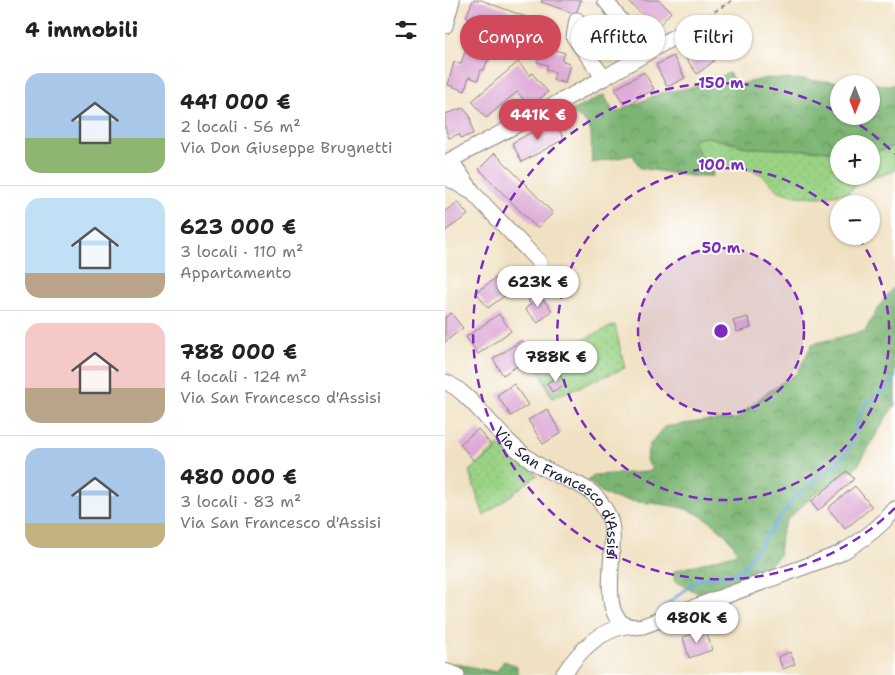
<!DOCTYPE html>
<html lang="it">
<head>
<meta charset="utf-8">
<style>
	body { margin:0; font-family:"Shantell Sans",sans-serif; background:#f2f2f2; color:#222; height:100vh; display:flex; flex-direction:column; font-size:19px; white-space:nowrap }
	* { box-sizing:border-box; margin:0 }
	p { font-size:16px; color:#767676 }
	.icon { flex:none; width:28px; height:28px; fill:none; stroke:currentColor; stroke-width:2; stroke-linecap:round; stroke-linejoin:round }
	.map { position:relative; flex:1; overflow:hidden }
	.side { display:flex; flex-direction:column; background:#fff; width:445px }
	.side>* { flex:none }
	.top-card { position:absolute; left:15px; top:15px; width:360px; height:45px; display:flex; gap:10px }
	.needle { width:32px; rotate:180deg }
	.fabs { position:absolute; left:385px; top:75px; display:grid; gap:10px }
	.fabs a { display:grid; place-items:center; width:50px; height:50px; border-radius:50%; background:#fff; box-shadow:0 1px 4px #0004; font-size:25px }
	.price { position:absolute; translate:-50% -42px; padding:0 11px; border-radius:18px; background:#fff; color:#222; font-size:16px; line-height:32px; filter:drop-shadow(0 1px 2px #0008) }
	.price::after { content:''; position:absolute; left:50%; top:30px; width:15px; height:11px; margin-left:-8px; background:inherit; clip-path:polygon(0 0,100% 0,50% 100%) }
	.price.current { background:#d1495b; color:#fff }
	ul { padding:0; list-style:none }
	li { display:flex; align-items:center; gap:15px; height:125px; padding:0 25px }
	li+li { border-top:1px solid #e0e0e0 }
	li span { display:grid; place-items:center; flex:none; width:140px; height:100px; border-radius:15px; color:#555 }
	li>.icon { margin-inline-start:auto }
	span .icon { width:60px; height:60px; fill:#fffc; stroke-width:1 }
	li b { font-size:21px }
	h2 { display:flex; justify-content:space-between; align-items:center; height:60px; padding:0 25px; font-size:21px }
	.tag { padding:0 18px; border-radius:22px; background:#fff; box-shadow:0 1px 4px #0004; font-size:18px; line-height:45px }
	.tag.current { background:#d1495b; color:#fff }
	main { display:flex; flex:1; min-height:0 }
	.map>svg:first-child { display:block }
	.grass { fill:url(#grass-dots); stroke:#5e7a60 }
	.forest { fill:url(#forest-crowns); stroke:#4e6c56; fill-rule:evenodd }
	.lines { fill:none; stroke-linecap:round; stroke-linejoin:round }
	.stream { stroke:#5da2d2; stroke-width:3 }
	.building { fill:#dba6d4 }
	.minor-casing { stroke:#89827e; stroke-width:17 }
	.path { stroke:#89827e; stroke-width:2; stroke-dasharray:4 4; stroke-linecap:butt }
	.minor { stroke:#fff; stroke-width:15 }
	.ring { fill:none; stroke:#7b2cbf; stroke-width:2.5; stroke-dasharray:9 6 }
	.labels { text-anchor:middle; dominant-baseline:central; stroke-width:4; stroke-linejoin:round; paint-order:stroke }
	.street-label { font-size:15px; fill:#22223b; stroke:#fff }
	.centre { fill:#7b2cbf; stroke:#fff; stroke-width:2.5 }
	.ring-label { font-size:15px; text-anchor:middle; font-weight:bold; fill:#7b2cbf; stroke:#fff; stroke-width:4; stroke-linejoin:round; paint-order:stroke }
</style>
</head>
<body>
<main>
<section class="side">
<h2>4 immobili<svg class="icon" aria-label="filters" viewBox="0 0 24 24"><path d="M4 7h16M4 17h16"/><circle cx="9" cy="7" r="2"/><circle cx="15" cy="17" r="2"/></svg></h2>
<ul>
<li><span style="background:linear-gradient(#a9c7e8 65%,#8fb573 0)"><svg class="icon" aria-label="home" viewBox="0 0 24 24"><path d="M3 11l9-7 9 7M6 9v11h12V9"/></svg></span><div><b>441 000 €</b><p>2 locali · 56 m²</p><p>Via Don Giuseppe Brugnetti</p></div></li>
<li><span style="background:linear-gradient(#bfe0f5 75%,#b9a48a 0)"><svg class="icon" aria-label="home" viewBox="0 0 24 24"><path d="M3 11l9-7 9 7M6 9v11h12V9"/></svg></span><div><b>623 000 €</b><p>3 locali · 110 m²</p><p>Appartamento</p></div></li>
<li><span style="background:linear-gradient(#f6c9c9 65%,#b9a48a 0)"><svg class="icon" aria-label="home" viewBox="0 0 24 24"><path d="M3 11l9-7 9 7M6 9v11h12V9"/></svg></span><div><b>788 000 €</b><p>4 locali · 124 m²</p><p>Via San Francesco d'Assisi</p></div></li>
<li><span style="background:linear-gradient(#a9c7e8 75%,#c2b280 0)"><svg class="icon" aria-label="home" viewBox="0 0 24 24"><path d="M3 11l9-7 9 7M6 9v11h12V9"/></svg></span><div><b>480 000 €</b><p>3 locali · 83 m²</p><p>Via San Francesco d'Assisi</p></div></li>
</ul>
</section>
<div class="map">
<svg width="450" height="675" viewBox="0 0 450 675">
	<defs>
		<pattern id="grass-dots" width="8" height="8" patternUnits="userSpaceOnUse" patternTransform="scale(1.25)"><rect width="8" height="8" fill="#9ad385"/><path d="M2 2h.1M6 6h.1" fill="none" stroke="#84b574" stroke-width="1.8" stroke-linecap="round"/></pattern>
		<pattern id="forest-crowns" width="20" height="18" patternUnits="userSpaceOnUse" patternTransform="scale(1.25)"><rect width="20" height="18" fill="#7bb572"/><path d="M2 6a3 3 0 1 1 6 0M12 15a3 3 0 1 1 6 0" fill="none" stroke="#64935f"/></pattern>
	</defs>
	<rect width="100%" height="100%" fill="#fff"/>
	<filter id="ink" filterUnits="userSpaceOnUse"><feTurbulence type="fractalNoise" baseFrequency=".02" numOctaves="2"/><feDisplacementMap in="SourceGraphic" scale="10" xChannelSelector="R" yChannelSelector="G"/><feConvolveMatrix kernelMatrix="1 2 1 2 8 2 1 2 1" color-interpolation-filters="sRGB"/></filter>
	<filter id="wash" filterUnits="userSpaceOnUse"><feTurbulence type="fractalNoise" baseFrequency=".0096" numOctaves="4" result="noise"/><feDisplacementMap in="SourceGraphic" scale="20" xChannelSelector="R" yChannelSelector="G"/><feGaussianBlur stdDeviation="1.12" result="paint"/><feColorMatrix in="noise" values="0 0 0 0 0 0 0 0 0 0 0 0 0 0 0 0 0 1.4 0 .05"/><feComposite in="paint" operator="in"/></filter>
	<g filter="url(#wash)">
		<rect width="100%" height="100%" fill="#f0e1c2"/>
		<path class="grass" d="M262,137l44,11 88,3v25h32v-23l24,-7v25l-35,11 -11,10 -28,5 -26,-1 -16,-5 -18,-17 -16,-6 -30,-5 -3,13 -20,-36z
			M170,325l10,43 -73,30 -17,-37z
			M53,445l39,30 -53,41 -15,-45z"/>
		<path class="forest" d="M284,73l8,12 30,-7 128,7v61l-24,7v-9h-32v7l-88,-3 -44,-11 -15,3 20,36h-22l-50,-8 -7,-13 -41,8c-3,-27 7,-37 -23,-51l35,-17 10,18 47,-20 34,-6zM394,84h32v32h-32z
			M450,285v120l-8,11 -30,51 -43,28 -27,25 -6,14 -2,22 -22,19 -55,20 -28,-14v-10l63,-18c-5,-18 -33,-38 -51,-44 -23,-7 -49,-5 -72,-11 -10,-3 -18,-10 -26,-17l6,-6 53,-3 6,-2 -7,-10 3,-15 15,-18 40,-6 32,-2 30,-26 31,-20 15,-29 53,-13 13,-23z
			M59,661l13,5v9h-66l2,-12 43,9z"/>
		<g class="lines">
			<path class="stream" d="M214,611l38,-31 43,-8 55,-75 45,-36 10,-14 8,-28 9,-16 22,-17 6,-10"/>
		</g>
		<g id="blocks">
			<path class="building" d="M28,0h8l45,17 -8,19 -52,-19z
				M97,0h39l-5,14 -35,-12z
				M187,0h27l12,12 -14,16 -27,-25z
				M172,30l2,16 -23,3 -2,-15z
				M92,31l14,4 -2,6 9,3 -2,6 9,3 -3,8 8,2 -5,20 -12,-3 2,-8 -9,-3 2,-4 -11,-3 2,-6 -9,-3z
				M253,41l16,20 -17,13 -15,-21z
				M23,42l23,7 -2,12h-2l-3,9h-3l-3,10 -9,-3 -4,14 -17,-6 6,-23 7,2z
				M228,56l12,22 -18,9 -11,-22z
				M73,62l12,14 2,-3 16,19 -18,15 -13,-15 -31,26 -14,-17z
				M199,72l10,17 -29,18 -10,-18z
				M18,108l7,8 3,18 -12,4 -2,-4 -10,4 -4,-10v-14z
				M109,120l10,19 -42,23 -10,-19z
				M50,153l58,60 -16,15 -58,-59z
				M13,202l10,13 -23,16v-20z
				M51,278l11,16 -19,14 -12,-16z
				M92,293l15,17 -14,13 -13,-14 6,-5 -3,-3z
				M6,313l12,15 -18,14v-25z
				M54,314l12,17 -33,23 -12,-17z
				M303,317l3,11 -14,4 -4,-11z
				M77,340l11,16 -30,19 -10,-16z
				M115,375l5,9 -13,8 -5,-9z
				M69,384l14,21 -17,11 -14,-21z
				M102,409l14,24 -18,11 -15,-24z
				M33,429l14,17 -18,15 -14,-17z
				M402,471l7,8 -36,32 -7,-9z
				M410,486l17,21 -27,22 -17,-21z
				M261,630l6,20 -23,8 -6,-21z
				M345,652l5,12 -12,5 -5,-12z"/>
		</g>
	</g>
	<g filter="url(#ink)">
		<use href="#blocks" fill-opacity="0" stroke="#89827e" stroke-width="1"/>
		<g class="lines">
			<defs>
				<g id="minor">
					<path d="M160,0l41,53"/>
					<path d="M132,20l-3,17 30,41"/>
					<path d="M0,26l7,-26"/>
					<path d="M6,161l24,34 64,67"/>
					<path d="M0,163l159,-85 87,-51"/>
					<path d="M0,177l10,5 13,8"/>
					<path id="s1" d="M0,382c22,7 52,52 72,67 10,9 22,17 34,23 28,14 44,14 58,45 13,29 -21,118 34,109l196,-72c21,-12 41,-26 56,-45"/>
					<path d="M0,671l12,4"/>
					<path d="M118,675c15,-23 35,-44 63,-49"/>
				</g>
			</defs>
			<use href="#minor" class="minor-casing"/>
			<path class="path" d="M256,20l32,-20"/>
			<use href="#minor" class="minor"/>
		</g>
	</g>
	<circle cx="276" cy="331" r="83" fill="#7b2cbf" fill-opacity=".12"/>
	<g class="ring">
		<circle cx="276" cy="331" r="83"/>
		<path d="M413 237A166 166 0 1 1 393 214"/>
		<path d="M450 508A248 248 0 1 1 392 112M402 117A248 248 0 0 1 450 154"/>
	</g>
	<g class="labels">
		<g class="street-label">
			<text stroke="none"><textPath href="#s1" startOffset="165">Via San Francesco d'Assisi</textPath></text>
		</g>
	</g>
	<circle cx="276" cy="331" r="8" class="centre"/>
	<g class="ring-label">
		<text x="276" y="88">150 m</text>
		<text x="276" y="170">100 m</text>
		<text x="276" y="253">50 m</text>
	</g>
</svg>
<div class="fabs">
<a><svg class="needle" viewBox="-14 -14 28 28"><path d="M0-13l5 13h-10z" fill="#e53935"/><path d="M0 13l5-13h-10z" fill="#767676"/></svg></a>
<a>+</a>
<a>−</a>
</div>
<b class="price current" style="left:93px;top:141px">441K €</b>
<b class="price" style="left:93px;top:308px">623K €</b>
<b class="price" style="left:111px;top:383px">788K €</b>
<b class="price" style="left:252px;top:644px">480K €</b>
<div class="top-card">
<a class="tag current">Compra</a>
<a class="tag">Affitta</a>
<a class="tag">Filtri</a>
</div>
</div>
</main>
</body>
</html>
